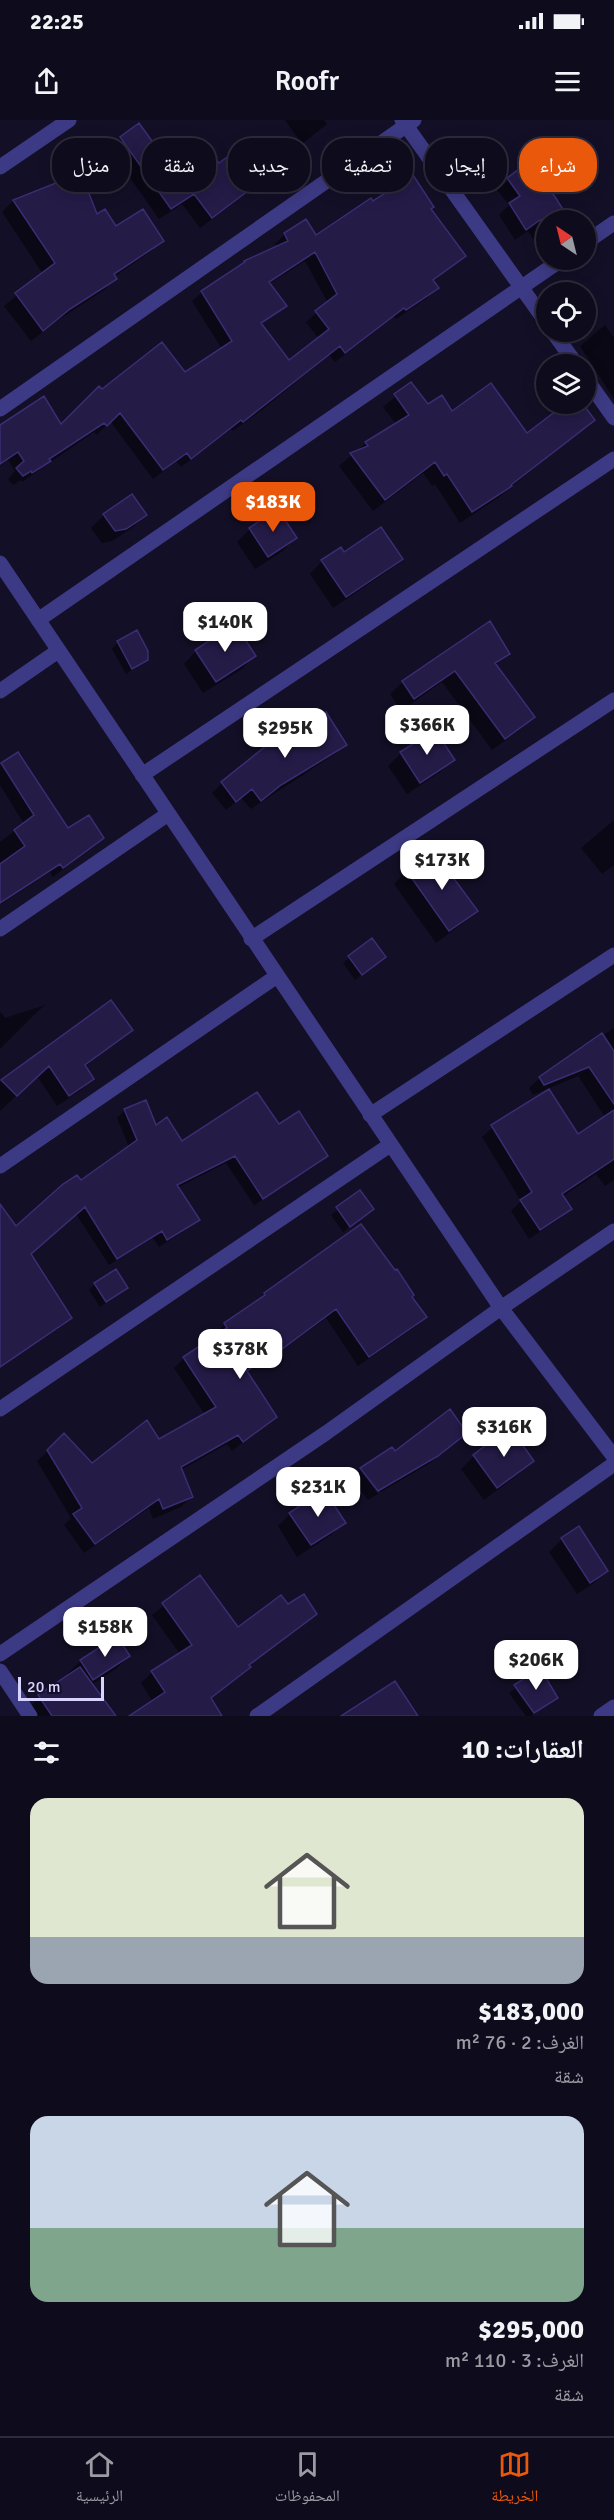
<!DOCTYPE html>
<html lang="ar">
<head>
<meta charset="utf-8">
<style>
	body { margin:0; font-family:Signika,"Noto Naskh Arabic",sans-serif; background:#1c1929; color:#f1f3f6; direction:rtl; height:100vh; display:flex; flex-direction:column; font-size:22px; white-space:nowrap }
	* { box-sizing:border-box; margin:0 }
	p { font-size:20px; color:#9b9ba3 }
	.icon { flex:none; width:33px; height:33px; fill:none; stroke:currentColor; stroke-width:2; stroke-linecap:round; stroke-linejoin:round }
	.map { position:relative; height:1596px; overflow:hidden; direction:ltr }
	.side { display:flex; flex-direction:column; background:#0e0b1c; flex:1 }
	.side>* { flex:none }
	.guide { position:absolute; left:18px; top:18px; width:579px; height:54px; direction:rtl; display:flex; gap:12px }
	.needle { width:39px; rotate:325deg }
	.fabs { position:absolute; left:536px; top:90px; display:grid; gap:12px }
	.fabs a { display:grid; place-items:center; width:60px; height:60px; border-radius:50%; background:#0e0b1c; box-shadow:0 3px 15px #0003,0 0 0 2px #2e2b3b; font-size:30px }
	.scale { position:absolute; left:18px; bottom:15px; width:86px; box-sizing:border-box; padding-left:6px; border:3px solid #d9d4ff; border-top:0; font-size:16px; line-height:21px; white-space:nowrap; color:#d9d4ff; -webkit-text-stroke:4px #130f26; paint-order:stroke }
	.price { position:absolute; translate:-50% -51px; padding:0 14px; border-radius:12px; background:#fff; color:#222; font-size:20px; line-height:39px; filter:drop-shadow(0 2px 3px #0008) }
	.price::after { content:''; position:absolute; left:50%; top:36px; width:18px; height:14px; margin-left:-9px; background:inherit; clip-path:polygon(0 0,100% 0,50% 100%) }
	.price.active { background:#ea580c; color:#fff }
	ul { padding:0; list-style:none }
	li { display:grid; align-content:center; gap:12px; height:318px; padding:0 30px }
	li span { display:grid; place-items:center; height:186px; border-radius:18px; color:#555 }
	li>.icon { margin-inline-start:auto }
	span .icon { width:108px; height:108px; fill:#fffc; stroke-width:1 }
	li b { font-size:26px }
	h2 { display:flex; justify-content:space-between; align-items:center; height:72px; padding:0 30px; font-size:26px }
	.chip { padding:0 21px; border-radius:24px; background:#0e0b1c; box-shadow:0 3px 15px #0003,0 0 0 2px #2e2b3b; font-size:21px; line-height:54px }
	.chip.active { background:#ea580c; color:#fff }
	.status { display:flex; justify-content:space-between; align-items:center; height:42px; padding:0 30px; background:#0e0b1c; direction:ltr }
	.status svg { height:16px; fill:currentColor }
	header { display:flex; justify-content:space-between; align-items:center; height:78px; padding:0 30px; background:#0e0b1c; font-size:27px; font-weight:600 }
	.tab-bar { display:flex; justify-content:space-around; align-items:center; height:84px; border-top:2px solid #2e2b3b; background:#0e0b1c; font-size:16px; color:#9b9ba3 }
	.tab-bar a { display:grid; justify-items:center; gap:3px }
	.tab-bar .active { color:#ea580c }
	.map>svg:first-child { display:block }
	.shadow { fill:#0007; fill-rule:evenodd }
	.building { fill:#241b47; stroke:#3b2d73; stroke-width:1.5; fill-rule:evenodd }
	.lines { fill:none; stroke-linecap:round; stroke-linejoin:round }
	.street { stroke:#3d3a85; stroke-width:15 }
</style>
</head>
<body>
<div class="status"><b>22:25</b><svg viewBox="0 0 49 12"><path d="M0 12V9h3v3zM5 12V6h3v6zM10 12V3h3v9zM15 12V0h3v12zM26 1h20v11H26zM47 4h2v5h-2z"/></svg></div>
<header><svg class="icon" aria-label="menu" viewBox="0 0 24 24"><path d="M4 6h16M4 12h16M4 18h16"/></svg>Roofr<svg class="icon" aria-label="share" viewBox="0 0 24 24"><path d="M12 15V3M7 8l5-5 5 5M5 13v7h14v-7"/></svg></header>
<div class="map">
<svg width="614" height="1596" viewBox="0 0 614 1596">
	<rect width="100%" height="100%" fill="#130f26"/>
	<path class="shadow" d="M285,0h39l3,4 -25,20z
		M121,18l50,33 48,-5 56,3 -11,11 -64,48 -18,-24 -23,15 -49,-70z
		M530,42l38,58h-22v21l-8,5 -10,-15 -13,9 -16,-25 10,-10 -12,-15z
		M80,55l17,41 19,12 46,13 -12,11 -36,25 1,1 -11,12 -47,31 -26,20 -27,-35 39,-32 -41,-62 11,-11z
		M373,83l56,6 35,46 -31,27 4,6 -10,10 -31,21 -2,-3 -59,46 -6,-7 -67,55 -29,21 -2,-2 -50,38 -5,-6 -23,18 -43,-58 -13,14 -3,-3 -72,50 -1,-2 -8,5 -5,-6 7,-8 -7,-11 -8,6v-39l61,-1 40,-35 84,-17 37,-25 -30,-48 10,-9 75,-45 -2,-3 10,-10 31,3zM305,141l23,42 -22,19 13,17 -30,23 -29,-37 25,-19 -16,-22z
		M605,205l9,13v61l-34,-53z
		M411,264l16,22 99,29 42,-31h13l12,16 -95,78 -38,25 -25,-39 -3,2 -9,-13 -50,38 -34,-45 27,-23 30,-19 -13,-17z
		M132,376l13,19 -13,13 -20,13 -10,2 -11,-15 13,-13z
		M277,391l18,27 -12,13 -28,18 -18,-27 13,-13z
		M343,434l58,4 -13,13 -55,37 -23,-34 12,-13z
		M490,503l18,30 -13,13 38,51 -12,12 -29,21 -50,-68 -41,29 -11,-17 13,-12z
		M118,522l28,18 -20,14 -14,-25z
		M196,531l58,5 -12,13 -39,24 -19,-29z
		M435,612l18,28 -13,12 -33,22 -19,-28 13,-13z
		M280,623l65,2 -10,9 -84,55 -10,-11 -15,12 -14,-17 10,-10z
		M2,644l66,66 34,8 -49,39 -3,-5 -50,33v-63l24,-18 -24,-39v-19z
		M614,700v45l-12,9 -21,-26z
		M432,733l44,58 -13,12 -27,20 -42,-59 13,-13z
		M371,820l13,17 -29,23 -12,-17z
		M111,882l20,28 -46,37 7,12 -11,11 -24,16 -20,-30 -37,35v-29z
		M45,885l-8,7 -37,37v-38l5,7z
		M614,908v152l-9,6 -9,-12 -34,23 8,12 -11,10 -30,20 -18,-28 10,-10 -39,-64 11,-10 85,9 27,-19 -27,-41 -45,19 -4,-7 11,-10z
		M125,990l57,33 96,-17 48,30 -8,8 -64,41 -28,-42 -49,25 21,31 -8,8 -31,20 -6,-9 -44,27 -33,-51 -46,40 40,64 -8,8 -62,42v-145l16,5 113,-81 -12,-29z
		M359,1072l13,17 -29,23 -12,-17z
		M95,1164l32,4 -27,19 -11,-17z
		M265,1174l146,3 14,20 -10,10 -57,39 -32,-48 -63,46 -2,-2 -15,10 29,44 -43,35 -5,-7 -46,26 10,27 -10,10 -28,12 -4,-11 -65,45 -20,-28 7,-7 -34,-57 11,-10 44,14 67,-24 46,-26 -31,-47 10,-10 32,-21 -2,-3 11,-10 31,-21z
		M509,1309l23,32 -12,12 -36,27 -23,-31 13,-13z
		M465,1313l-38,32 -46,27 -18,-23 32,-16z
		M360,1350l18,24 -10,6 -16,-21z
		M290,1394l54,8 -13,13 -34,22 -19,-31z
		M562,1419l44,31 -12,13 -17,11 -28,-42z
		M200,1457l38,52 50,-23 27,8 -11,11 -55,41 -11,12 -27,21 -14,17h-65l21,-14 -12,-19 11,-11 28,-18 -28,-39z
		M129,1536l-13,13 -25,16 23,31h-79l-6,-8 10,-11 31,-22 -2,-2 13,-12z
		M539,1551l17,26 -25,19h-5l-17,-23z"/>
	<path class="building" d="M139,3l33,46 33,-25 14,19 34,-25 24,31 -65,49 -18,-24 -23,15 -51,-72z
		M531,40l39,60h-30l-14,10 -17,-27 11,-7 -13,-18z
		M81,53l16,41 8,-5 11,17 27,-17 21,32 -50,33 3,5 -47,30 -27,22 -28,-38 40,-30 -42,-63z
		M413,55l21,32 -3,2 35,47 -33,24 6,8 -33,22 -2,-2 -59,45 -5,-7 -97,76 -2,-2 -50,39 -4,-6 -24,17 -43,-57 -13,13 -3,-3 -55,36 2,2 -19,12 -1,-2 -8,5 -7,-8 8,-7 -6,-9 -18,12v-39l44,-29 17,28 38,-38 3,3 60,-47 23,30 47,-31 -31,-50 44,-29 -1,-1 44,-20 -4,-8 22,-14 10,16 55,-37 2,3zM315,132l22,42 -22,17 14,18 -40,31 -28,-37 26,-17 -18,-24z
		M411,262l17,22 14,-9 10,16 39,-28 36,50 38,-29h18l12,16 -84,65 1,1 -40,26 -25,-38 -3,2 -9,-14 -50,38 -35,-47 18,-7 -3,-4 44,-27 -15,-21z
		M132,374l15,21 -21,14 -11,2 -12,-17z
		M278,389l19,29 -29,19 -19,-29z
		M381,407l22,32 -57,38 -25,-37 20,-13 3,5z
		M490,501l20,33 -15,9 40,54 -30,22 -50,-68 -41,28 -12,-18z
		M235,504l21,32 -40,26 -21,-32z
		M137,510l11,21v9l-16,9 -15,-28z
		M326,592l21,33 -66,40 -20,16 -9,-12 -16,13 -15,-20 56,-45 3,4z
		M435,610l20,30 -35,23 -20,-31z
		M18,632l50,76 21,-13 15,23 -41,30 -3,-4 -60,39v-39l25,-18 -11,-16 20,-15 -33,-52z
		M432,731l19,20 -2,1 29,39 -29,20 -43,-61z
		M372,818l14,19 -24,18 -14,-19z
		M111,880l22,30 -48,35 9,14 -25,17 -20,-30 -32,30 -16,-16z
		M602,913l12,18v53l-25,-37 -45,18 -5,-8z
		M549,969l29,45 36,-24v49l-52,35 10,15 -32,21 -20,-30 12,-8 -41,-67z
		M257,972l22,32 20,-13 29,45 -65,43 -28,-43 -58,29 23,35 -33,20 -5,-9 -45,28 -32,-52 -54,47 41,64 -72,49v-163l16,22 47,-42 14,-9 4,5 56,-40 -13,-31 22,-9 10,25 11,-8 15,24z
		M360,1070l14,19 -24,18 -14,-20z
		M361,1104l34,46 2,-1 17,26 -2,2 15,20 -58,40 -33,-48 -62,46 -2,-2 -25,18 30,46 -34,25 -5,-7 -57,32 12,30 -30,12 -4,-10 -64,45 -22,-30 9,-6 -35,-58 17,-17 28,30 55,-43 12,19 57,-32 -33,-50 44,-29 -3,-5 41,-28 -1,-2z
		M116,1149l12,19 -22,14 -12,-19z
		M450,1289l17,24 -29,23 -60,35 -18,-23 32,-21 3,4z
		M510,1307l24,34 -37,27 -24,-33z
		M324,1370l22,33 -35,22 -22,-32z
		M579,1406l29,45 -18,12 -29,-45z
		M200,1455l38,52 43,-32 7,9 16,-10 13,20 -68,51 2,2 -40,31 11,18h-93l36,-24 -14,-21 41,-26 -30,-42z
		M117,1516l13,20 -37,24 -13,-20z
		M80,1547l36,49h-64l-14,-21z
		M540,1548l18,30 -24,15 -20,-28z
		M395,1561l23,35h-77z"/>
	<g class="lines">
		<path class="street" d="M402,0l144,202
			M0,47l69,-47
			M585,123l29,-20
			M553,212l23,32
			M585,257l29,41
			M0,289l414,-289
			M0,443l501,745 113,149
			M38,500l523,-360
			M0,571l58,-40
			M142,655l472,-316
			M0,809l168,-115
			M251,819l363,-239
			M370,995l244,-160
			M0,1046l277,-190
			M0,1289l390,-264
			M0,1534l326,-221 175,-125 113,-77
			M0,1551l30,45
			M257,1596l357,-252
			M601,1596l13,-9"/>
	</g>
</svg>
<div class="fabs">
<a><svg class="needle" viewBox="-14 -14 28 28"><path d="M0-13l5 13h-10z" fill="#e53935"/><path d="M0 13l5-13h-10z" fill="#9b9ba3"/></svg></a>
<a><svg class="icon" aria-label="locate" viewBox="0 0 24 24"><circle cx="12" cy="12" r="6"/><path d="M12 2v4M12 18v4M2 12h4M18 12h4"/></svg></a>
<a><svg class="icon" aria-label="layers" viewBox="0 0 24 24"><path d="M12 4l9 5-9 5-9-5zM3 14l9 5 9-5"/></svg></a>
</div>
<div class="scale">20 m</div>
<b class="price active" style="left:273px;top:413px">$183K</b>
<b class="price" style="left:225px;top:533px">$140K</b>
<b class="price" style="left:427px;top:636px">$366K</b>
<b class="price" style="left:285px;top:639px">$295K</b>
<b class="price" style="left:442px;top:771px">$173K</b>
<b class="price" style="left:240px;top:1260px">$378K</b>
<b class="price" style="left:504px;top:1338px">$316K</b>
<b class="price" style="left:318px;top:1398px">$231K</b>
<b class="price" style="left:105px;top:1538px">$158K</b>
<b class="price" style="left:536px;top:1571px">$206K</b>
<div class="guide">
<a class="chip active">شراء</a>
<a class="chip">إيجار</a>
<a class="chip">تصفية</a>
<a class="chip">جديد</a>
<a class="chip">شقة</a>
<a class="chip">منزل</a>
</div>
</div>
<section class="side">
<h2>العقارات: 10<svg class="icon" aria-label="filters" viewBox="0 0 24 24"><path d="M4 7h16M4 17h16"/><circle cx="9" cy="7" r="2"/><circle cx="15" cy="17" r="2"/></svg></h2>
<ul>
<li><span style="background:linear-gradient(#dfe7d0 75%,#9aa5b1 0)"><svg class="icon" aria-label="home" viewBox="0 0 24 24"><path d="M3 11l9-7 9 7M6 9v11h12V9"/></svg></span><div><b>$183,000</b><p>الغرف: 2 · 76 m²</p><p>شقة</p></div></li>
<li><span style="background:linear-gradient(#c9d6e8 60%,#7fa58c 0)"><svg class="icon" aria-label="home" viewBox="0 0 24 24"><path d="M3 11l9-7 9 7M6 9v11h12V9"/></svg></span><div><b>$295,000</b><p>الغرف: 3 · 110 m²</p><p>شقة</p></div></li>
</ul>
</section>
<nav class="tab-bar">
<a class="active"><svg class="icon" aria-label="map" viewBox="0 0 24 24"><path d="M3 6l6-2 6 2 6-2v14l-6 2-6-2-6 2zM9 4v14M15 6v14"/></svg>الخريطة</a>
<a><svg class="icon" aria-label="saved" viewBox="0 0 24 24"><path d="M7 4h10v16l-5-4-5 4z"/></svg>المحفوظات</a>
<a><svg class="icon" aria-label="home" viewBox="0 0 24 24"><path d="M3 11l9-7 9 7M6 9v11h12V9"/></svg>الرئيسية</a>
</nav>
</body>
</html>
